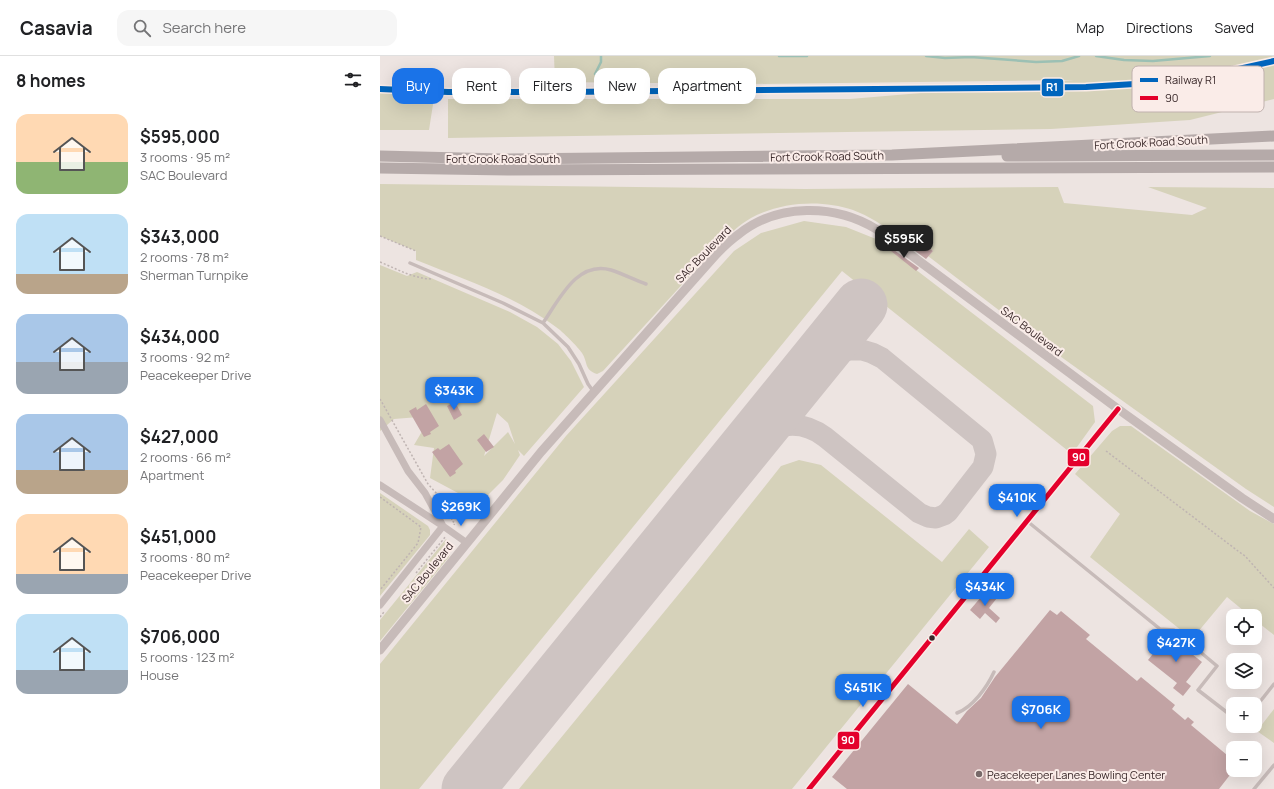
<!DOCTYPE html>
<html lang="en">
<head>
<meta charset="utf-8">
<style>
	body { margin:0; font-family:Manrope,sans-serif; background:#f6f6f6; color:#202124; height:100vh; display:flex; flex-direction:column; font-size:15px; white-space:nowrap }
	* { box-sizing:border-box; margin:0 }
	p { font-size:13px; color:#757577 }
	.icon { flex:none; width:22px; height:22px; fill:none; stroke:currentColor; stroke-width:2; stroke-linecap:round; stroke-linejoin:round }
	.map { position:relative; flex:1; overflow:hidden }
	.details { display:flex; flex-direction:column; background:#fff; width:380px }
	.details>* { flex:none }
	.guide { position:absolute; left:12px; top:12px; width:380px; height:36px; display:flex; gap:8px }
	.fabs { position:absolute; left:846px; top:553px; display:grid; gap:8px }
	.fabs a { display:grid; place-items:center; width:36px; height:36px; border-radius:8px; background:#fff; box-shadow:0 4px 16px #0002; font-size:20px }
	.price { position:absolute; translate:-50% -34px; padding:0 9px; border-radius:8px; background:#1a73e8; color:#fff; font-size:13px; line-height:26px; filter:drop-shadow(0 1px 2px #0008) }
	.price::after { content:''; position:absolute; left:50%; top:24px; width:12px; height:9px; margin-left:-6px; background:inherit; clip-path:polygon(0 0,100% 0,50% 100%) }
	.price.on { background:#222; color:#fff }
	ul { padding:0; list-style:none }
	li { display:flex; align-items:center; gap:12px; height:100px; padding:0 16px }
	li span { display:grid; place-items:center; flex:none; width:112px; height:80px; border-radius:12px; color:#555 }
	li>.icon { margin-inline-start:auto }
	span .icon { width:48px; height:48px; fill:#fffc; stroke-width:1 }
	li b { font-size:17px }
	h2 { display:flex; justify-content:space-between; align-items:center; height:48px; padding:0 16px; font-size:17px }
	.pill { padding:0 14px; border-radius:12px; background:#fff; box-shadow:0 4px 16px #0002; font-size:14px; line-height:36px }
	.pill.on { background:#1a73e8; color:#fff }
	header { display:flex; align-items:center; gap:24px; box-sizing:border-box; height:56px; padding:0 20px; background:#fff; border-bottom:1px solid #e0e0e0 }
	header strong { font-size:19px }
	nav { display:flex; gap:22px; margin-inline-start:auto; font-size:14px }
	.search { width:280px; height:36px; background:#f6f6f6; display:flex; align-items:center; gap:10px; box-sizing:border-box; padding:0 14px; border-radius:12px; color:#757577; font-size:15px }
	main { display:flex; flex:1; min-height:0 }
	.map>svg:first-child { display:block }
	.green { fill:#d6d2ba; fill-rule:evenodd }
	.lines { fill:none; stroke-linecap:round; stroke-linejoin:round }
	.stream { stroke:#9cc0b4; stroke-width:2.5 }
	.taxiway { stroke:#cec4c2; stroke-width:21 }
	.runway { stroke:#cec4c2; stroke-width:53 }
	.building { fill:#c2a3a4 }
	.path { stroke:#bfb4b2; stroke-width:1.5; stroke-dasharray:2 2; stroke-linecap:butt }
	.service { stroke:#c7bbb9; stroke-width:3.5 }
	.minor { stroke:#c7bbb9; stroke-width:7 }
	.tertiary { stroke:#c7bbb9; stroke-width:9 }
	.primary { stroke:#b5aaa9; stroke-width:11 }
	.bus-1-casing { stroke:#faece8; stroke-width:8 }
	.bus-1 { stroke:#e4002b; stroke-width:5 }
	.rail-1-casing { stroke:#faece8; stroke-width:9 }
	.rail-1 { stroke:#0065bd; stroke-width:6 }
	.bus-dot { fill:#382728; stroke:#faece8; stroke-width:1.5 }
	.poi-dot { fill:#776969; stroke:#faece8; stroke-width:1.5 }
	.labels { text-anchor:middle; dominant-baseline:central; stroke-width:4; stroke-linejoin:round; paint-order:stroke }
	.street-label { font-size:11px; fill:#382728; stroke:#faece8 }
	.poi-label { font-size:11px; fill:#382728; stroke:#faece8; text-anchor:start }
	.key { fill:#faece8; stroke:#c0b1ae; stroke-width:1 }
	.key-label { font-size:11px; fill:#382728 }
	.line-badge { stroke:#faece8; stroke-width:1.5 }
	.badge-label { font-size:11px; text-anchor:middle; font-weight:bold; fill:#fff }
</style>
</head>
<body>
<header>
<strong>Casavia</strong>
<div class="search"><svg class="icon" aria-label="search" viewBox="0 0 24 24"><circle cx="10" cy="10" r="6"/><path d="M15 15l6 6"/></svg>Search here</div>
<nav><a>Map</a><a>Directions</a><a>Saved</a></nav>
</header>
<main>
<section class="details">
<h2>8 homes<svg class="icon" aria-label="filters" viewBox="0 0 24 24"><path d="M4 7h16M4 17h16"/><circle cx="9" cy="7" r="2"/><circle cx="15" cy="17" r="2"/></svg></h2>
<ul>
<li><span style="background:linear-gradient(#ffd9b3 60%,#8fb573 0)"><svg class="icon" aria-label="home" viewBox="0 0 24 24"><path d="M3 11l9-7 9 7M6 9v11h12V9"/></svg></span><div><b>$595,000</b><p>3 rooms · 95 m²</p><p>SAC Boulevard</p></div></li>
<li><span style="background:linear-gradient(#bfe0f5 75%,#b9a48a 0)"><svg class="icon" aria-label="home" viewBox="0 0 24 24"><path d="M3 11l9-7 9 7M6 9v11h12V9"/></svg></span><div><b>$343,000</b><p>2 rooms · 78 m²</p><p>Sherman Turnpike</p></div></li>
<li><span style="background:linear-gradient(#a9c7e8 60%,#9aa5b1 0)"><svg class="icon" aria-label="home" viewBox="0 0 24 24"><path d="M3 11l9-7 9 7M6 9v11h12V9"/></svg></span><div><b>$434,000</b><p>3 rooms · 92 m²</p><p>Peacekeeper Drive</p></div></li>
<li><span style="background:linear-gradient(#a9c7e8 70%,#b9a48a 0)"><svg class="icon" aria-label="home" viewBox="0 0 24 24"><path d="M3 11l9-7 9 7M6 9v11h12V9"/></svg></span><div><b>$427,000</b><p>2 rooms · 66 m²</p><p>Apartment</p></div></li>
<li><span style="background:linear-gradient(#ffd9b3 75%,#9aa5b1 0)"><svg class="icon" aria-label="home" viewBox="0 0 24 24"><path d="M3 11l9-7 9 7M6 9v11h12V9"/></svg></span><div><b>$451,000</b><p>3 rooms · 80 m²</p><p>Peacekeeper Drive</p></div></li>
<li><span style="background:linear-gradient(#bfe0f5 70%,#9aa5b1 0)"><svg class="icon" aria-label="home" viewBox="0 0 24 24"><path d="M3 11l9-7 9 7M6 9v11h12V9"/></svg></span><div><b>$706,000</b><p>5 rooms · 123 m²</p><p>House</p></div></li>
</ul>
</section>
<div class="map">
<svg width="894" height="733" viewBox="0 0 894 733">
	<rect width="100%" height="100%" fill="#ede4e1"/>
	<path class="green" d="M174,0h720v43l-84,21 -139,9 -603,9v-39h402l224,-19 -321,4 -198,-2z
		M0,35l54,7 -5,32h-49z
		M0,128l425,5 253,-2 6,16 128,12 15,-7 -59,-21 126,1v319l-28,-18 -203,-145 -115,-88 5,-5 -30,-24 -8,8c-12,-10 -26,-19 -42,-25 -32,-11 -73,-8 -102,8 -12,7 -21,16 -31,25l-117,128 -6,3c-13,-4 -9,-12 -15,-21 -4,-6 -20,-22 -26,-26 -40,-31 -93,-48 -140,-67v-9l-36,-15z
		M424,165l42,6 30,12 217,167 2,16 -23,32 -230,-183 -423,518h-39v-125l186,-228 168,-185 27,-18z
		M0,209l27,11 10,-4 93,40 27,15 21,17 13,17 13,26 -60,69 -6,-6 2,5 -17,25 -42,42 -4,-6 7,-8 -6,-15 -28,-15 4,-30 -20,-3 17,-29 -37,3 -14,12zM47,324h34v1l-17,21 -11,-17zM117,357l11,10 7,21 -7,-12 -24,24z
		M740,370h11l119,85 24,13v111l-19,-15v-4h-5l-23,-19 -35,42 -102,-82 30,-43 -45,-40 37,-43z
		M419,404l22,5 121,97 27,-33 20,18 -197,242h-273l177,-216 85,-107z
		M0,437l48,33 2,4v5l-50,61z
		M66,483c5,6 5,11 3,18l-69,84v-21z
		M894,653v34l-17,-12z"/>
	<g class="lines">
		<path class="stream" d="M399,0h28
			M546,0l19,2 26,-1 65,5 26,-1 17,-5
			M716,0l28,4 29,1 57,-5
			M215,18l6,-12v-6"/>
		<path class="taxiway" d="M366,390c24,-20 51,-30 79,-9l94,76 9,4 8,1 8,-3 4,-3 35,-45 3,-13 -4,-14 -100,-82 -10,-5 -10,-3h-11l-18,3 -26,18"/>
		<path class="runway" d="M88,733l393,-484"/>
	</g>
	<path class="building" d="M523,170l30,25 -7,8 -31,-23z
		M507,189l32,23 -3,3 -30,-24z
		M75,346l7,13 -8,5 -7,-14z
		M46,348l13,22 -9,6 1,2 -7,3 -15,-26 7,-4 1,3z
		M104,378l10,13 -8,5 -9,-12z
		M69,388l14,20 -8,7 1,2 -6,4 -18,-25 6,-4 2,2z
		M607,534l10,8 -8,10 11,10 -4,5 -11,-10 -5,6 -10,-9z
		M670,554l7,5 4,-4 29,24 -4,4 51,42 4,-4 34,28 -3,4 13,11 3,-3 6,5 -3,3 42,35v11l-14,18h-372l-15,-12 76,-93 49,40 10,-13 14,-13 14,-21z
		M788,579l34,27 -16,20 5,4 -8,10 -10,-8 4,-5 -29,-23z"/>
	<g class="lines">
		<path class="path" d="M0,180l36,15
			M0,206c17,7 32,16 51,17
			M0,343l48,85 22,24 2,13 3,2 -1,2
			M726,395l132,100 7,5 29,32
			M0,441l41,30 -3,16 -38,47
			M36,517l30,-37
			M0,561l4,-5"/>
		<path class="service" d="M30,207l93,40 40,20 25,24 11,17 9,20 5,7
			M163,267c16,-23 34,-63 68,-53 12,4 24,10 35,14
			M647,465l133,108 14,1 43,36 -19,24 35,27
			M875,652l19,-24
			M577,657c16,-6 30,-26 37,-41
			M874,733l20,-24"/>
		<path class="minor" d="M0,364l28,51 17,22 18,33
			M0,429l63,41 24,17
			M0,549l63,-79
			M429,733l309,-380"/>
		<path class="tertiary" d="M0,594l161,-198 171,-193c8,-9 17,-18 27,-25 39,-31 96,-30 137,-5l242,180 124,89 32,21"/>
		<path class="primary" d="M0,100l122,3 390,-4 382,-19
			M627,100l267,-1
			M0,112l128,2 766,-3"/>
		<defs>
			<path id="bus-1" d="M429,733l309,-380"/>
		</defs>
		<use href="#bus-1" class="bus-1-casing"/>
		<use href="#bus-1" class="bus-1"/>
		<defs>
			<path id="rail-1" d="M0,33l68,3h115l523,-5 81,-5 67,-12 40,-9"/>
		</defs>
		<use href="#rail-1" class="rail-1-casing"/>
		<use href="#rail-1" class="rail-1"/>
	</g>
	<circle class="bus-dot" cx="552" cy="582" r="3.5"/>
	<circle class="poi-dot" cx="599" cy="718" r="4"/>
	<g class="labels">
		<g class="street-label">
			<text transform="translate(771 86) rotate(-3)">Fort Crook Road South</text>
			<text transform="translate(447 100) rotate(-1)">Fort Crook Road South</text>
			<text x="123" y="102">Fort Crook Road South</text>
			<text transform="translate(323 198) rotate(-46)">SAC Boulevard</text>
			<text transform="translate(652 275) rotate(37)">SAC Boulevard</text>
			<text transform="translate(47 516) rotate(-51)">SAC Boulevard</text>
		</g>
		<g class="poi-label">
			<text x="607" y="718">Peacekeeper Lanes Bowling Center</text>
		</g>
	</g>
	<rect x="752" y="10" width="132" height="46" rx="6" class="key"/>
	<rect x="760" y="22" width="18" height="4" fill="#0065bd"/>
	<rect x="760" y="40" width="18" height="4" fill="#e4002b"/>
	<g class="key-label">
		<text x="785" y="28">Railway R1</text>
		<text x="785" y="46">90</text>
	</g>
	<g class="line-badge">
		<rect x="661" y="22" width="23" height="19" rx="4" fill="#0065bd"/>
		<rect x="687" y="392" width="23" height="19" rx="4" fill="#e4002b"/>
		<rect x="457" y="675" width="23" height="19" rx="4" fill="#e4002b"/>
	</g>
	<g class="badge-label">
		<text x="672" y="35">R1</text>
		<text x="699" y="405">90</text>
		<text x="468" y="688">90</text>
	</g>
</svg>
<div class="fabs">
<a><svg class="icon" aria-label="locate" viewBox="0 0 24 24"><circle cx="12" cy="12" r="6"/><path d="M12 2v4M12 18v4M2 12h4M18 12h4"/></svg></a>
<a><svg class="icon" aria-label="layers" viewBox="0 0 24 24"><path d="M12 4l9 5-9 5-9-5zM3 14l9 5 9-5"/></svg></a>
<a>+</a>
<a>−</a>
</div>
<b class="price on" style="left:524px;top:203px">$595K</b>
<b class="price" style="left:74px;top:355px">$343K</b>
<b class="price" style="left:637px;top:462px">$410K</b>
<b class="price" style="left:81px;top:471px">$269K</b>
<b class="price" style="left:605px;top:551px">$434K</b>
<b class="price" style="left:796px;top:607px">$427K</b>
<b class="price" style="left:483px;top:652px">$451K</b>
<b class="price" style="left:661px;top:674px">$706K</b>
<div class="guide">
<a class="pill on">Buy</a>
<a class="pill">Rent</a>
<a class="pill">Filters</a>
<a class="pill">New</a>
<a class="pill">Apartment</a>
</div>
</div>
</main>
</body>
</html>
